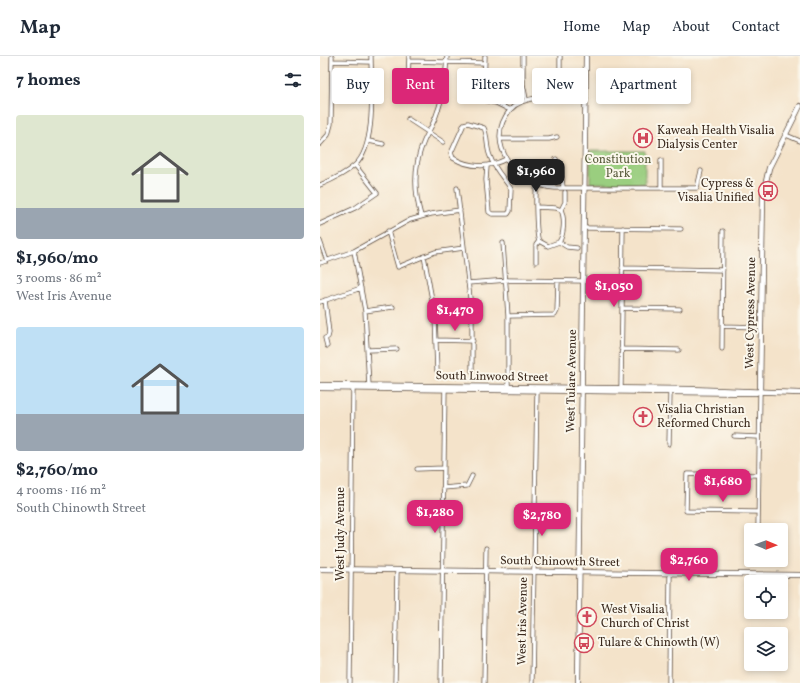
<!DOCTYPE html>
<html lang="en">
<head>
<meta charset="utf-8">
<style>
	body { margin:0; font-family:Vollkorn,serif; background:#f6f6f7; color:#1f2937; height:100vh; display:flex; flex-direction:column; font-size:15px; white-space:nowrap }
	* { box-sizing:border-box; margin:0 }
	p { font-size:13px; color:#747a83 }
	.icon { flex:none; width:22px; height:22px; fill:none; stroke:currentColor; stroke-width:2; stroke-linecap:round; stroke-linejoin:round }
	.map { position:relative; flex:1; overflow:hidden }
	.details { display:flex; flex-direction:column; background:#fff; width:320px }
	.details>* { flex:none }
	.top-card { position:absolute; left:12px; top:12px; width:380px; height:36px; display:flex; gap:8px }
	.needle { width:26px; rotate:91deg }
	.buttons { position:absolute; left:424px; top:467px; display:grid; gap:8px }
	.buttons a { display:grid; place-items:center; width:44px; height:44px; border-radius:4px; background:#fff; box-shadow:0 2px 6px #0003; font-size:20px }
	.price { position:absolute; translate:-50% -34px; padding:0 9px; border-radius:8px; background:#db2777; color:#fff; font-size:13px; line-height:26px; filter:drop-shadow(0 1px 2px #0008) }
	.price::after { content:''; position:absolute; left:50%; top:24px; width:12px; height:9px; margin-left:-6px; background:inherit; clip-path:polygon(0 0,100% 0,50% 100%) }
	.price.selected { background:#222; color:#fff }
	ul { padding:0; list-style:none }
	li { display:grid; align-content:center; gap:8px; height:212px; padding:0 16px }
	li span { display:grid; place-items:center; height:124px; border-radius:4px; color:#555 }
	li>.icon { margin-inline-start:auto }
	span .icon { width:72px; height:72px; fill:#fffc; stroke-width:1 }
	li b { font-size:17px }
	h2 { display:flex; justify-content:space-between; align-items:center; height:48px; padding:0 16px; font-size:17px }
	.pill { padding:0 14px; border-radius:4px; background:#fff; box-shadow:0 2px 6px #0003; font-size:14px; line-height:36px }
	.pill.selected { background:#db2777; color:#fff }
	header { display:flex; align-items:center; gap:24px; box-sizing:border-box; height:56px; padding:0 20px; background:#fff; border-bottom:1px solid #e0e1e3 }
	header strong { font-size:19px }
	nav { display:flex; gap:22px; margin-inline-start:auto; font-size:14px }
	main { display:flex; flex:1; min-height:0 }
	.map>svg:first-child { display:block }
	.green { fill:#9ace7f; stroke:#6a7c4e }
	.lines { fill:none; stroke-linecap:round; stroke-linejoin:round }
	.minor-casing { stroke:#574638; stroke-width:5 }
	.tertiary-casing { stroke:#574638; stroke-width:6 }
	.minor { stroke:#fff; stroke-width:3.5 }
	.tertiary { stroke:#fff; stroke-width:4.5 }
	.labels { text-anchor:middle; dominant-baseline:central; stroke-width:4; stroke-linejoin:round; paint-order:stroke }
	.poi-label { font-size:12px; fill:#3b2a1e; stroke:#fbf7ec; text-anchor:start }
	.park-label { font-size:12px; fill:#585b3b; stroke:#fbf7ec }
	.street-label { font-size:12px; fill:#3b2a1e; stroke:#fbf7ec }
</style>
</head>
<body>
<header>
<strong>Map</strong>
<nav><a>Home</a><a>Map</a><a>About</a><a>Contact</a></nav>
</header>
<main>
<section class="details">
<h2>7 homes<svg class="icon" aria-label="filters" viewBox="0 0 24 24"><path d="M4 7h16M4 17h16"/><circle cx="9" cy="7" r="2"/><circle cx="15" cy="17" r="2"/></svg></h2>
<ul>
<li><span style="background:linear-gradient(#dfe7d0 75%,#9aa5b1 0)"><svg class="icon" aria-label="home" viewBox="0 0 24 24"><path d="M3 11l9-7 9 7M6 9v11h12V9"/></svg></span><div><b>$1,960/mo</b><p>3 rooms · 86 m²</p><p>West Iris Avenue</p></div></li>
<li><span style="background:linear-gradient(#bfe0f5 70%,#9aa5b1 0)"><svg class="icon" aria-label="home" viewBox="0 0 24 24"><path d="M3 11l9-7 9 7M6 9v11h12V9"/></svg></span><div><b>$2,760/mo</b><p>4 rooms · 116 m²</p><p>South Chinowth Street</p></div></li>
</ul>
</section>
<div class="map">
<svg width="480" height="627" viewBox="0 0 480 627">
	<rect width="100%" height="100%" fill="#fbf7ec"/>
	<filter id="ink" filterUnits="userSpaceOnUse"><feTurbulence type="fractalNoise" baseFrequency=".025" numOctaves="2"/><feDisplacementMap in="SourceGraphic" scale="8" xChannelSelector="R" yChannelSelector="G"/><feConvolveMatrix kernelMatrix="1 2 1 2 8 2 1 2 1" color-interpolation-filters="sRGB"/></filter>
	<filter id="wash" filterUnits="userSpaceOnUse"><feTurbulence type="fractalNoise" baseFrequency=".012" numOctaves="4" result="noise"/><feDisplacementMap in="SourceGraphic" scale="16" xChannelSelector="R" yChannelSelector="G"/><feGaussianBlur stdDeviation="0.9" result="paint"/><feColorMatrix in="noise" values="0 0 0 0 0 0 0 0 0 0 0 0 0 0 0 0 0 1.4 0 .05"/><feComposite in="paint" operator="in"/></filter>
	<g filter="url(#wash)">
		<rect width="100%" height="100%" fill="#f4e3ca"/>
		<path class="green" d="M270,95h55v33l-55,-1z"/>
	</g>
	<g filter="url(#ink)">
		<g class="lines">
			<defs>
				<path id="minor" d="M165,0l-1,44 12,3 14,7c16,-18 53,-12 76,-11
					M203,0v28l3,15
					M12,5l39,1
					M89,5l76,2
					M88,25l1,-25
					M240,43v-43
					M190,54c-28,34 8,76 45,78h142l4,-17
					M88,63l35,23
					M466,79l14,6
					M181,83h48l8,-2
					M49,85l14,3
					M0,88l8,-9 3,-11 1,-68
					M236,103l5,13 2,15
					M341,104v28
					M167,110l-1,14 3,32 3,2h16l2,-3 1,-22c-7,-11 -17,-20 -21,-33 -4,-9 -2,-20 -6,-28l-16,-5 -4,1 -13,29 2,5c17,10 36,10 53,1
					M0,129c12,-5 25,-11 35,-20 22,-19 16,-81 16,-109
					M137,132l15,127v56
					M217,151l19,1 5,2
					M101,160c-7,-25 -8,-50 3,-75 4,-9 10,-18 13,-28 7,-18 9,-38 10,-57
					M0,168l35,-16 22,-15 -22,-28
					M264,172l97,1
					M68,175l10,36 37,-15 29,-4
					M0,185l7,20
					M219,185l9,5 11,-4 8,5 10,1
					M239,186c5,-7 6,-24 2,-32l4,-8v-10
					M183,187l5,73v71
					M34,195l11,60 4,75
					M104,200l11,60 2,55
					M216,206v-17l3,-4c-3,-5 -4,-49 -2,-56
					M0,207l34,-12 56,-31 21,-6 29,-4
					M302,212l101,2
					M148,227l40,-3 76,1
					M5,244l4,33 -1,4 -3,1 2,8
					M0,246l41,-14
					M302,252l58,1
					M45,255l28,-4
					M188,260l47,-1 2,-4 1,-30
					M402,270l39,1
					M116,284l37,1
					M301,293l58,1
					M402,293l1,-118
					M48,294l29,-1
					M301,332l2,-160
					M414,380l25,1
					M349,388l1,-51
					M97,413l27,-1
					M123,432l24,-2 5,-10
					M438,456l-72,-1 1,-37 72,1
					M438,472l2,-136
					M30,627l3,-297
					M75,627l2,-113
					M121,627l4,-296
					M164,627l2,-135
					M212,627l5,-292
					M349,627l1,-110"/>
				<path id="tertiary" d="M0,329l369,4 111,4
					M0,332l436,5
					M440,336l3,-197 6,-27 31,-62
					M0,513l480,6
					M258,627l8,-627"/>
			</defs>
			<use href="#minor" class="minor-casing"/>
			<use href="#tertiary" class="tertiary-casing"/>
			<use href="#minor" class="minor"/>
			<use href="#tertiary" class="tertiary"/>
		</g>
	</g>
	<defs>
		<symbol id="hospital-ring" viewBox="-11 -11 22 22"><circle r="9.5" fill="#fbf7ec" stroke="#d1495b" stroke-width="1.5"/><path d="M-5-5h3v3.5h4V-5h3V5h-3V1.5h-4V5h-3Z" fill="#d1495b"/></symbol>
		<symbol id="bus-ring" viewBox="-11 -11 22 22"><circle r="9.5" fill="#fbf7ec" stroke="#d1495b" stroke-width="1.5"/><path d="M-5-6H5V4H4V6H2V4H-2V6H-4V4H-5ZM-3.5-4V0h7V-4ZM-3.5 1.2v1.5H-2V1.2ZM2 1.2v1.5H3.5V1.2Z" fill="#d1495b"/></symbol>
		<symbol id="church-ring" viewBox="-11 -11 22 22"><circle r="9.5" fill="#fbf7ec" stroke="#d1495b" stroke-width="1.5"/><path d="M-1.2-6h2.4v3.5h3.3v2.4h-3.3V6h-2.4V-.1h-3.3v-2.4h3.3Z" fill="#d1495b"/></symbol>
	</defs>
	<g fill-rule="evenodd">
		<use href="#hospital-ring" x="312" y="71" width="22" height="22"/>
		<use href="#bus-ring" x="437" y="124" width="22" height="22"/>
		<use href="#church-ring" x="312" y="350" width="22" height="22"/>
		<use href="#church-ring" x="256" y="550" width="22" height="22"/>
		<use href="#bus-ring" x="253" y="576" width="22" height="22"/>
	</g>
	<g class="labels">
		<g class="poi-label">
			<text x="337" y="75">Kaweah Health Visalia<tspan x="337" dy="14">Dialysis Center</tspan></text>
			<text x="434" y="128" text-anchor="end">Cypress &amp;<tspan x="434" dy="14">Visalia Unified</tspan></text>
			<text x="337" y="354">Visalia Christian<tspan x="337" dy="14">Reformed Church</tspan></text>
			<text x="281" y="554">West Visalia<tspan x="281" dy="14">Church of Christ</tspan></text>
			<text x="278" y="587">Tulare &amp; Chinowth (W)</text>
		</g>
		<g class="park-label">
			<text x="298" y="104">Constitution<tspan x="298" dy="14">Park</tspan></text>
		</g>
		<g class="street-label">
			<text transform="translate(431 257) rotate(-89)">West Cypress Avenue</text>
			<text transform="translate(172 321) rotate(1)">South Linwood Street</text>
			<text transform="translate(252 325) rotate(-89)">West Tulare Avenue</text>
			<text transform="translate(21 478) rotate(-90)">West Judy Avenue</text>
			<text transform="translate(240 506) rotate(1)">South Chinowth Street</text>
			<text transform="translate(203 565) rotate(-89)">West Iris Avenue</text>
		</g>
	</g>
</svg>
<div class="buttons">
<a><svg class="needle" viewBox="-14 -14 28 28"><path d="M0-13l5 13h-10z" fill="#e53935"/><path d="M0 13l5-13h-10z" fill="#747a83"/></svg></a>
<a><svg class="icon" aria-label="locate" viewBox="0 0 24 24"><circle cx="12" cy="12" r="6"/><path d="M12 2v4M12 18v4M2 12h4M18 12h4"/></svg></a>
<a><svg class="icon" aria-label="layers" viewBox="0 0 24 24"><path d="M12 4l9 5-9 5-9-5zM3 14l9 5 9-5"/></svg></a>
</div>
<b class="price selected" style="left:216px;top:137px">$1,960</b>
<b class="price" style="left:294px;top:252px">$1,050</b>
<b class="price" style="left:135px;top:276px">$1,470</b>
<b class="price" style="left:403px;top:447px">$1,680</b>
<b class="price" style="left:115px;top:478px">$1,280</b>
<b class="price" style="left:222px;top:481px">$2,780</b>
<b class="price" style="left:369px;top:526px">$2,760</b>
<div class="top-card">
<a class="pill">Buy</a>
<a class="pill selected">Rent</a>
<a class="pill">Filters</a>
<a class="pill">New</a>
<a class="pill">Apartment</a>
</div>
</div>
</main>
</body>
</html>
